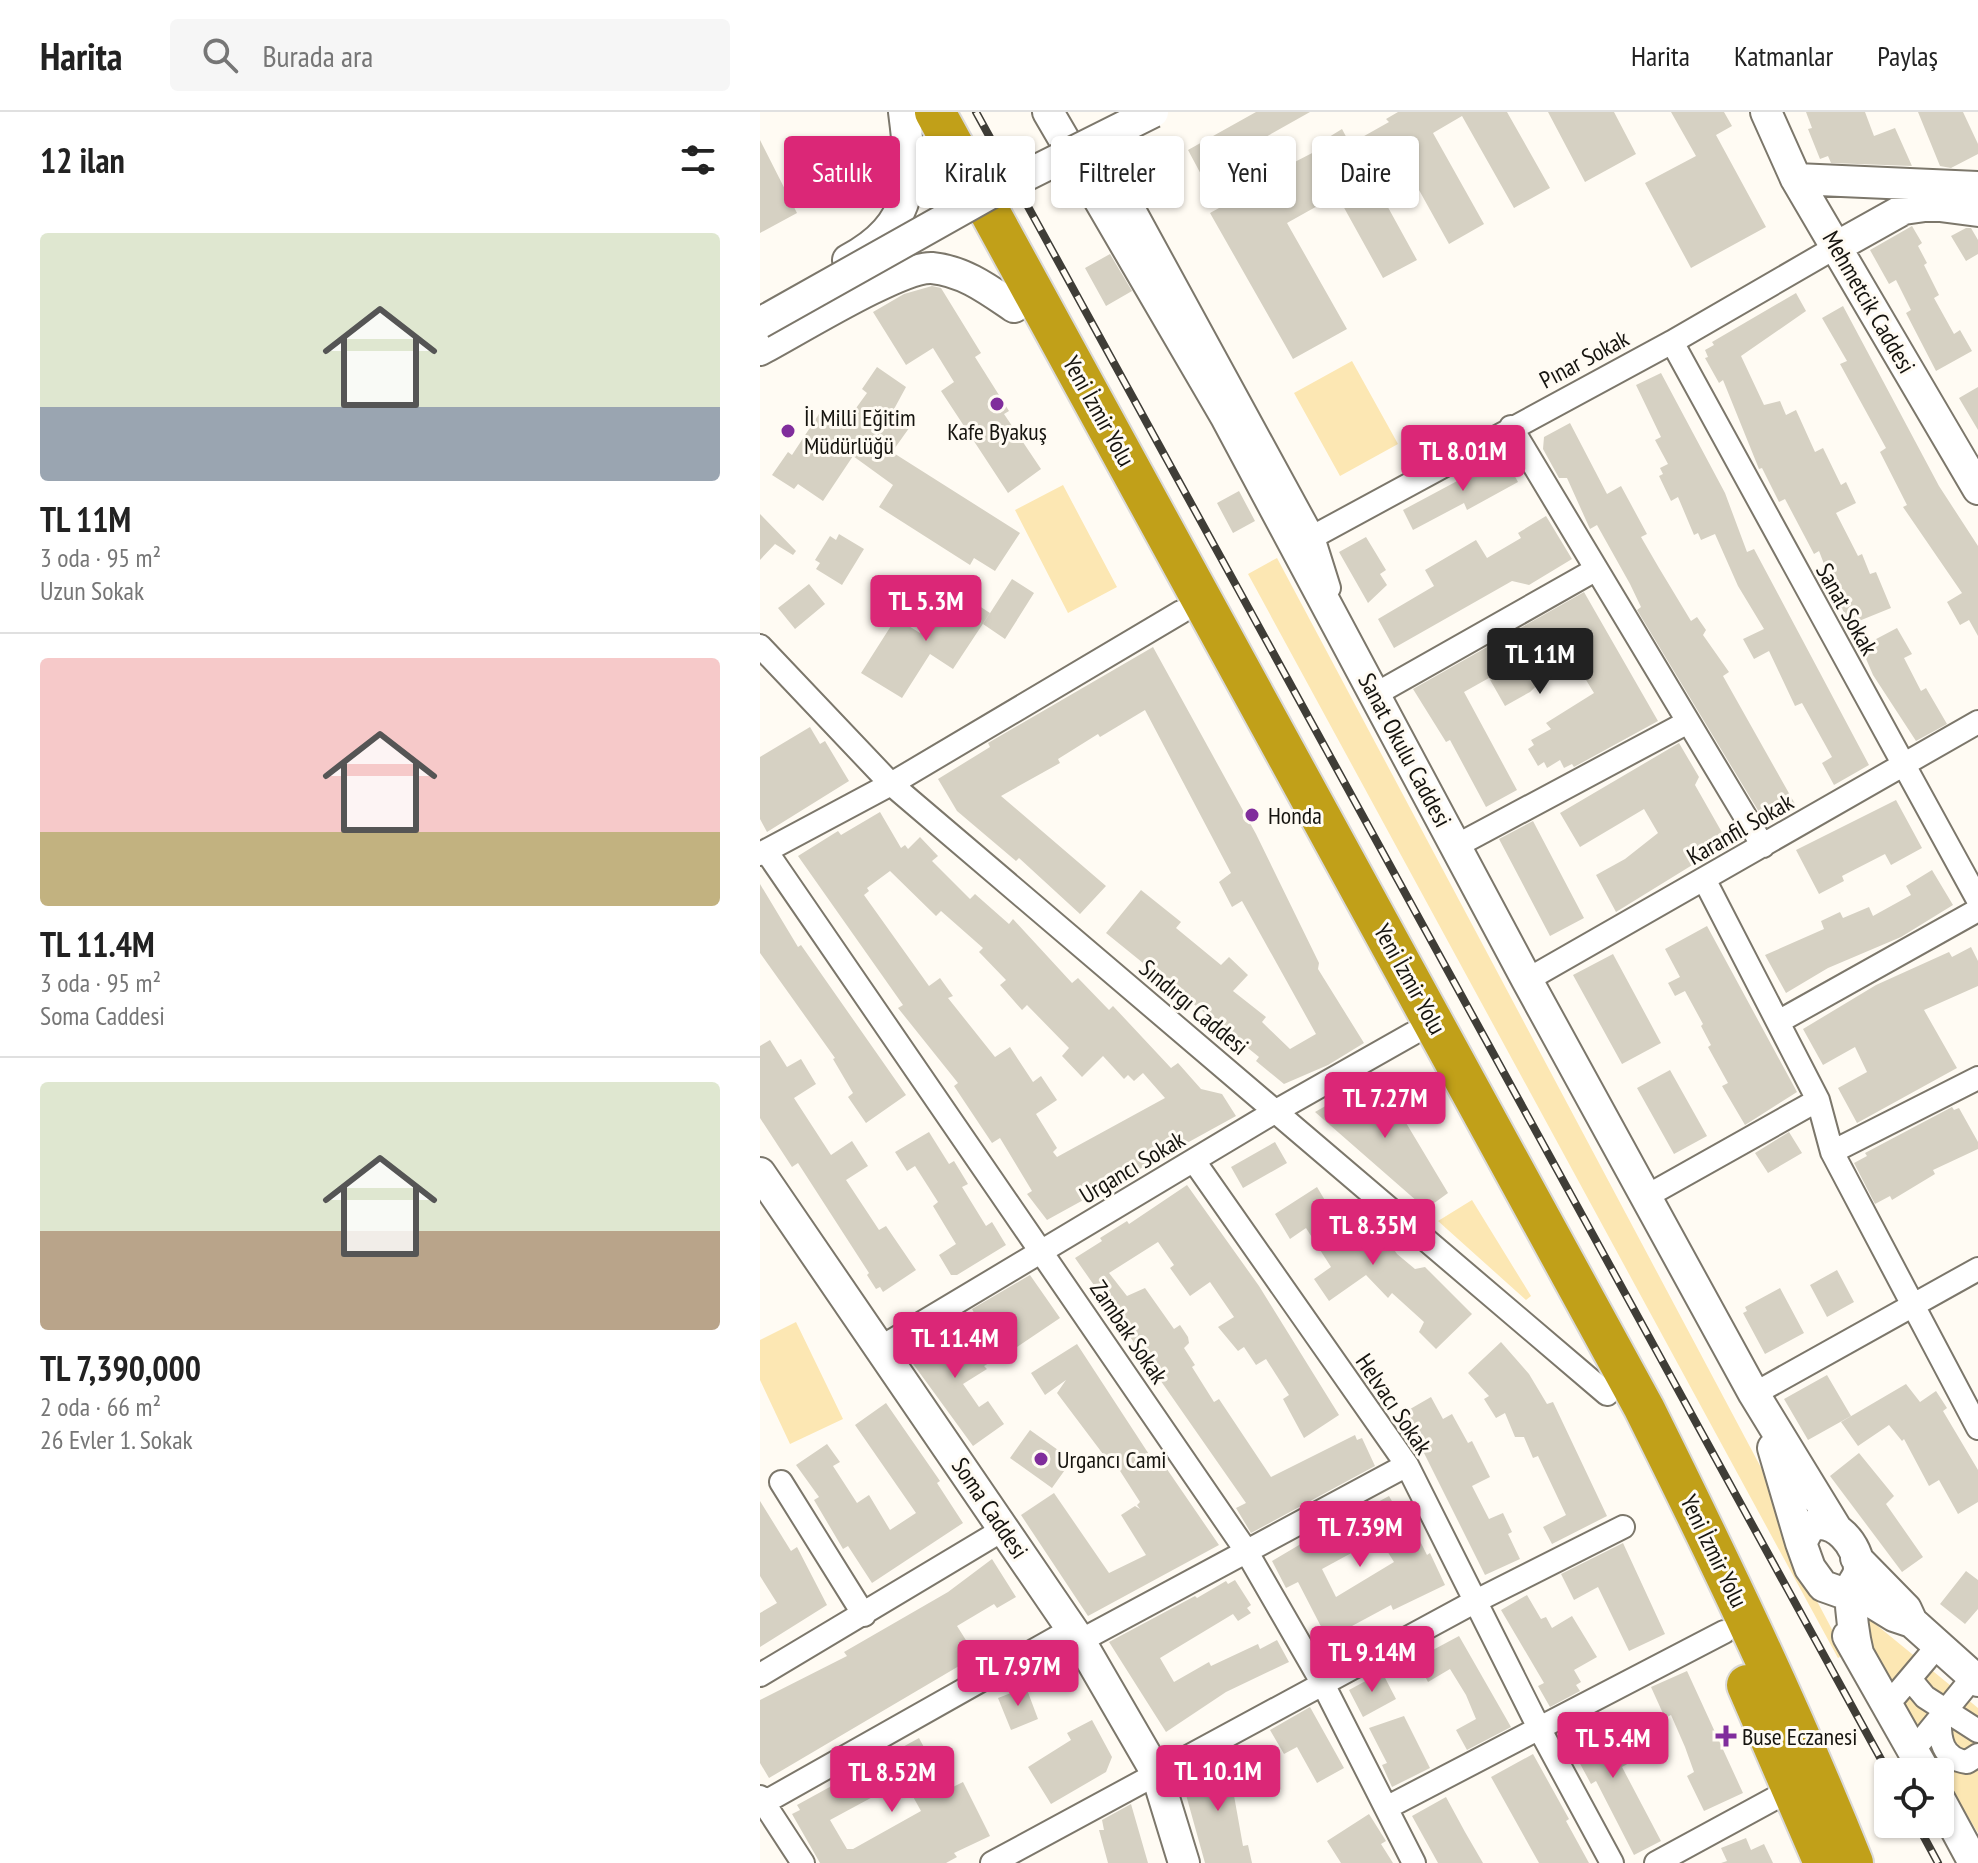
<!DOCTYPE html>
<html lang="tr">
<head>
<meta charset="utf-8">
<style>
	body { margin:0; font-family:"PT Sans Narrow",sans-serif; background:#f6f6f6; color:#222; height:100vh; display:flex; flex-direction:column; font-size:30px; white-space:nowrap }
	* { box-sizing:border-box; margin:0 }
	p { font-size:26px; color:#767676 }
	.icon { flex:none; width:44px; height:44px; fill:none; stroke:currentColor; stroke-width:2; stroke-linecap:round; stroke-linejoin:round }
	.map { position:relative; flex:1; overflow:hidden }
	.drawer { display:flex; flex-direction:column; background:#fff; width:760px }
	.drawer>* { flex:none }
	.top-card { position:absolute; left:24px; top:24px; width:760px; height:72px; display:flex; gap:16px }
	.controls { position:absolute; left:1114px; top:1646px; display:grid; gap:16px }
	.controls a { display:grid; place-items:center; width:80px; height:80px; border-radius:8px; background:#fff; box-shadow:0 2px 6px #0004; font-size:40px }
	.price { position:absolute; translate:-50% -68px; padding:0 18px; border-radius:8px; background:#db2777; color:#fff; font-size:26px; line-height:52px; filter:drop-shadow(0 2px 4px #0008) }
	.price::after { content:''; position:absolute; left:50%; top:48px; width:24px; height:18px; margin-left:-12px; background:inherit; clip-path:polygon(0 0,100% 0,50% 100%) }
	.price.active { background:#222; color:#fff }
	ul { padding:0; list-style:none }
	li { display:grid; align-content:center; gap:16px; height:424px; padding:0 40px }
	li+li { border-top:2px solid #e0e0e0 }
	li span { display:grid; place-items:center; height:248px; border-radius:8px; color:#555 }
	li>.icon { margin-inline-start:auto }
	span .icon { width:144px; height:144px; fill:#fffc; stroke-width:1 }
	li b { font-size:34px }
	h2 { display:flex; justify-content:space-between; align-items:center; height:96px; padding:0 40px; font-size:34px }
	.pill { padding:0 28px; border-radius:8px; background:#fff; box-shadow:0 2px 6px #0004; font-size:28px; line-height:72px }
	.pill.active { background:#db2777; color:#fff }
	header { display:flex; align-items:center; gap:48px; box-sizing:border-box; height:112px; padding:0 40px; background:#fff; border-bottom:2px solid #e0e0e0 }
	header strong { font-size:38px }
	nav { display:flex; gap:44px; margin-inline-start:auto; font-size:28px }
	.search { width:560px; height:72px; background:#f6f6f6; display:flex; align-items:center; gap:20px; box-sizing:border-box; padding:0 28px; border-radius:8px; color:#767676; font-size:30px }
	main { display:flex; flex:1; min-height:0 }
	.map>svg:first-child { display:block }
	.green { fill:#fce7b3 }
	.building { fill:#d6d1c3; fill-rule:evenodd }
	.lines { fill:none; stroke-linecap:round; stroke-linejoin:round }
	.street-casing { stroke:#7c776b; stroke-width:26 }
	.secondary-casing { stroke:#7c776b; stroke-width:34 }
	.highway-casing { stroke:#dad9d9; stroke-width:44 }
	.street { stroke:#fff; stroke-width:22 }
	.secondary { stroke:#fff; stroke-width:30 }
	.highway { stroke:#c1a019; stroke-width:40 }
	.rail-casing { stroke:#3f3d37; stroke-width:8 }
	.rail { stroke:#fffbf3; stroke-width:5; stroke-dasharray:15; stroke-linecap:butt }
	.secondary-bridge-casing { stroke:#7c776b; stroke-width:34; stroke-linecap:butt }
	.secondary-bridge { stroke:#fff; stroke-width:30 }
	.poi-dot { fill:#802d9c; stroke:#fffbf3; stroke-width:3 }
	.labels { text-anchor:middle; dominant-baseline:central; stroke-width:6; stroke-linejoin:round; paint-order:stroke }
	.street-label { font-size:24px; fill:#16140f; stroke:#fffbf3 }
	.poi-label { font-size:24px; fill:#16140f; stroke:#fffbf3; text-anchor:start }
</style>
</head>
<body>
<header>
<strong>Harita</strong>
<div class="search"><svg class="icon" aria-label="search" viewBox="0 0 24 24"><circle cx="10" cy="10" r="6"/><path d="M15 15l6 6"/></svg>Burada ara</div>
<nav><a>Harita</a><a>Katmanlar</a><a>Paylaş</a></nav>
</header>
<main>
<section class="drawer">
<h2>12 ilan<svg class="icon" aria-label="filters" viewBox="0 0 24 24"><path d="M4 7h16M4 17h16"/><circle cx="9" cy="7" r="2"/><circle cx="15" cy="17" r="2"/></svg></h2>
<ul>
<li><span style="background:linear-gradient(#dfe7d0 70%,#9aa5b1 0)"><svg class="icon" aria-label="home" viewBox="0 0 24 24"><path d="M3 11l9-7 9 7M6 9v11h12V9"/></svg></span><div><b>TL 11M</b><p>3 oda · 95 m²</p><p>Uzun Sokak</p></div></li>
<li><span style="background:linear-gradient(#f6c9c9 70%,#c2b280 0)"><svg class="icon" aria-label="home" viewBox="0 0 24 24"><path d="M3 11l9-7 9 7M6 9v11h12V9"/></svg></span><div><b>TL 11.4M</b><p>3 oda · 95 m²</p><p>Soma Caddesi</p></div></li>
<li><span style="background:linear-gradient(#dfe7d0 60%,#b9a48a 0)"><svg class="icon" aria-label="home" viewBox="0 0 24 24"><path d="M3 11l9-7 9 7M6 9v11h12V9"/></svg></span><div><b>TL 7,390,000</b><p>2 oda · 66 m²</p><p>26 Evler 1. Sokak</p></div></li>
</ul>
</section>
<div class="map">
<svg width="1218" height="1751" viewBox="0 0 1218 1751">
	<rect width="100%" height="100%" fill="#fffbf3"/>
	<path class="green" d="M592,249l46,83 -58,32 -46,-83z
		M303,373l54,102 -49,26 -53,-103z
		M517,446l505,949 18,62 45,85 -7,4 -590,-1084z
		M712,1088l59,96 -5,4 -88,-79z
		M36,1210l47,97 -53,25 -30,-64v-40z
		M1108,1506l110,90v125l-54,-88 -62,-115z"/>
	<path class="building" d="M496,0h54l-71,40 17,30 62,-32 -2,-5 26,-16 8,15 39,-22 -3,-3 12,-7h109l43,76 -36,20 -52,-92 -29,17 51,91 -35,20 -50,-90 -31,17 49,89 -34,18 -46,-83 -50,28 60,106 -54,30 -83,-146 9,-5 -31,-58z
		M788,0h66l22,42 -51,28z
		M911,0h53l8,14 -16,9 50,92 -75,41 -46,-85 51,-27z
		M1046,0h59l9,24 21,-8 17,38 -81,-3 -3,-7 -8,3 -12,-30 4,-1z
		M1158,0h45l15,32v10l-27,14 -11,-2z
		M0,28l37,73 -37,20z
		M84,45l21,38 -24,13 -20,-38z
		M1152,114l10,17 -4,3 9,17 -3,2 15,30 -5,3 20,36 6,-4 12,21 -36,20 -30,-58 5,-3 -15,-30 -7,4 -19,-34z
		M1206,116h5l7,12v14l-12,7 -15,-25z
		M350,142l22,37 -26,15 -21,-38z
		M172,174l9,2 40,65 -6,4 34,54 -5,3 37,55 -33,24 -67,-102 13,-9 -21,-34 -27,17 -33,-53 31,-18z
		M1036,181l10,18 -65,45 23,49 16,-4 6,14 10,-5 19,42 8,-4 18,37 5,-3 10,21 -20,10 22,43 4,-2 8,20 6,-2 15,36 -42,17 -7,-17 -5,2 -5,-13 4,-2 -17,-44 -5,3 -29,-55 -6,3 -17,-34 -3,1 -36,-89 -4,3 -14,-25 3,-1 -3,-7 9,-5 -2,-3z
		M1083,194l96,180 39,60v90l-9,-16 -9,5 -13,-23 15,-9 -59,-86 4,-2 -27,-53 6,-4 -46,-84 7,-3 -25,-43z
		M117,255l29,20 -13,24 19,13 -20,28 128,81 -25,38 -21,-13 -4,7 -91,-58 14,-22 -40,-29 -30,45 -25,-17 -4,5 -22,-14 16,-23 4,3 29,-44 22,15 24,-33 -5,-4z
		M901,261l64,120 22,59 7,-3 115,216 -35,20 -12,-22 10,-6 -30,-54 -7,3 -26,-55 -15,8 -11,-20 21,-10 -26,-43 -23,-52 -14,6 -3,-7 -4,2 -16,-38 -7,4 -12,-25 4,-2 -3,-6 8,-4 -13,-24 6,-3 -25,-52z
		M1218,275v43l-19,-32z
		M810,311l37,71 14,-8 26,48 -6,3 18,31 32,53 6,-4 9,13 -3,5 26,37 -6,4 72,128 -30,18 -128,-212 4,-3 -11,-23 -33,-59 -7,4 -23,-51h-8l-16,-29 1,-12z
		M744,344l14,26 -51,28 -3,-7 -51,27 -10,-20z
		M479,379l16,30 -22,12 -16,-30z
		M0,402l36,37 -3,4 -18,-11 -15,16z
		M786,404l26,43 -43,26 -17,-4 -118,67 -16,-29 56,-33 -9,-16 51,-30 11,18 34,-20 -3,-5z
		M79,422l25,15 -22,36 -26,-16 4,-6 -5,-3 15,-24 6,4z
		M606,425l20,33 -6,4 7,11 -19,18 -29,-51z
		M252,467l22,14 -29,46 -22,-15z
		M49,472l16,20 -30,25 -17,-21z
		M190,475l40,26 -37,56 -23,-15 -28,44 -41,-25 35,-55 24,15z
		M824,480l74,129 -84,46 -2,-3 -8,4 -4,-8 -13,8 -3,-6 -6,4 -10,-17 6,-4 -3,-5 20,-11 -5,-6 48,-30 -36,-59 -6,37 -22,21 -25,14 -16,-28 -25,14 53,98 -31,17 -36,-67 -4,2 -33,-53z
		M1137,516l15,26 -8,4 17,33 5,-3 21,36 -31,17 -43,-66 -12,-28z
		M393,535l103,187 63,129 -1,6 46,74 -36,22 -44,19 -28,-23 3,-4 -153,-124 35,-43 40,32 -5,6 45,37 8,-8 19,18 -15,16 33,26 -4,5 28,27 26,-15 -74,-133 -10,6 -13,-25 12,-9 -86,-163 -45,27 -2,-3 -40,25 2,4 -59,33 105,90 -26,28 -61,-56 -3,3 -59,-50 -19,-32 52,-32 -2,-4z
		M50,615l10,17 5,-3 24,40 -82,51 -7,-13v-62z
		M919,631l20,34 -4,8 33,58 -112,69 -20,-37 29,-16 33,-26 -14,-24 -64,38 -20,-34z
		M1136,688l26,48 -31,17 -6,-11 -43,22 2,5 -25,13 -23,-44z
		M120,700l21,36 4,-3 3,4 12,-12 18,19 -6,5 38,38 5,-5 34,30 4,-5 59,64 6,-5 31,32 4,-4 58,62 7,-5 23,26 21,5 14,22 -189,104 -20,-26 5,-3 -32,-53 -8,5 -38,-57 4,-3 -60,-75 5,-3 -105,-149 40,-25 3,4zM130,759l46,45 5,-5 42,37 -4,4 27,28 -6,5 22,25 5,-5 42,43 -7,8 20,21 21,-21 21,23 4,-4 6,6 9,-8 22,25 -108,59 -4,-5 4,-4 -21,-34 21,-14 -16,-24 -8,6 -23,-35 -15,10 -47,-59 5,-2 -13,-18 -11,8 -65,-91 5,-4 -2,-3z
		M773,709l51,97 -34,18 -51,-97z
		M1172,758l21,35 -52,32 -73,31 -42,25 -21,-38 59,-26 -3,-8 19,-9 3,6 26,-11 4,9 38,-21 -5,-9z
		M0,772l38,63 3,-2 105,150 -40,28 -18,-26 5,-4 -20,-34 2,-1 -75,-105z
		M947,814l90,166 -52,33 -23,-39 6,-3 -20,-36 3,-2 -10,-19 2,-2 -18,-33 -10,5 -7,-13 12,-6 -15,-28z
		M1211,835l7,14v25l-54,24 33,58 -100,55 -19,-35 29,-16 -12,-25 -32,18 -20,-36 73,-44 73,-33 3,5z
		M853,842l48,89 -39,21 -49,-89z
		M10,928l17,27 14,-8 15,25 -22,14 37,57 21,-14 16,25 -22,14 33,50 7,-4 30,44 -33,22 -3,-5 -4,2 -9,-14 2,-2 -71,-110 -6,4 -32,-49v-72z
		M910,958l37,66 -33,18 -37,-66z
		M618,964l70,117 -22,16 -111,-97z
		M1192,995l2,3 5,-2 19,34v7l-45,21 2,4 -43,26 -2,-4 -15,8 -21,-41 13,-7 -2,-3z
		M169,1020l20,32 5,-3 14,23 -6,3 24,39 6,-4 14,23 -49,30h-6l-12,-20 17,-11 -23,-38 5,-4 -23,-36 -8,5 -12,-19z
		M1029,1020l13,21 -34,20 -13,-20z
		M515,1030l12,21 -44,25 -12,-21z
		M427,1073l72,101 80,129 -35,23 -21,-39 6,-4 -23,-36 -10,6 -12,-18 -6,4 -20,-24 16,-10 -24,-35 -20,14 -20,-28 4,-3 -16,-23 -49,31 18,23 18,-8 29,41 6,-4 8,12 1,6 -5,5 11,17 -3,2 22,35 5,-3 52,78 84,-42 2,5 5,-2 13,28 -124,67 -15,-25 10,-5 -171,-245 27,-17 -2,-3 27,-17 2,3z
		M557,1075l15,25 7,-4 24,37 19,-13 15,22 18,15 10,-2 47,47 -36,35 -17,-17 5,-10 -32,-29 -4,5 -22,-23 -37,26 -15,-22 17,-12 -25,-39 -16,11 -15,-25z
		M1077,1158l17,32 -27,15 -17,-32z
		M270,1163l30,43 -43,29 -22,-31 -14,10 -9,-17z
		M1020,1176l24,45 -39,21 -22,-41 4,-2 -2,-4z
		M191,1210l22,32 7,-4 9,13 -5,3 3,3 -24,15 16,23 9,-6 16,23 -31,22 -70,-96z
		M741,1230l28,32 18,30 6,-2 54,114 -55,28 -9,-17 23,-12 -28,-59 -5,2 -9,-21h-9l-10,-24 -9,5 -12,-19 5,-3 -21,-23z
		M317,1232l77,118 6,-3 59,86 -131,71 -67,-101 33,-22 55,80 37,-18 -25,-40 14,-9 5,3 -3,-4 3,-3 -27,-42 -4,2 -52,-69 9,-13 -21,15 -14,-22z
		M1067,1263l24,41 -43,24 -24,-41z
		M1146,1272l14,18 16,-11 11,17 -4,3 35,59v32l-20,12 -19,-34 -10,6 -25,-47 -2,2 -13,-16 -31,21 -17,-24z
		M671,1285l12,22 9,-5 16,29 4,-2 18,36 -18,9 17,33 14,-6 9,19 -4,2 12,25 -35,16 -61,-122 -5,3 -21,-40z
		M126,1291l54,78 -3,2 26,40 -91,60 -24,-37 -5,3 -29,-49 5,-3 -23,-32 31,-21 13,18 -7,4 24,37 12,-8 21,35 26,-17 -61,-88z
		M270,1318l42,30 -20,28 -42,-30z
		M1099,1341l35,43 -8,8 37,53 -21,15 -72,-96z
		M629,1384l27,47 4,-2 7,14 3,-2 15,32 -52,25 -2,-5 -39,21 3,5 -25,13 -32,-62 -12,6 -14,-27 44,-26 2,3 30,-16 -2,-3zM619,1426l15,24 -58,35 -14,-28z
		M0,1389l31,50 6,-4 30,58 -67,42v-34l17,-10 -17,-27z
		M863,1431l42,91 -36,17 -31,-64 -24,13 -13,-26z
		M232,1447l24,38 -19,11 -3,-4 -37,22 19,30 -207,122 -9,-15v-63l87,-44 -3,-4 104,-60z
		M1206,1459l12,9v29l-13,15 -25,-20z
		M475,1468l16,25 -4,3 4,5 -13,8 -5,-7 -73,44 14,24 35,-20 2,4 47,-22 2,5 17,-9 12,22 -63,30 -60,40 -57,-90 86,-46 2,2 29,-17 2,3z
		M767,1483l14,24 5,-2 6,11 20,-12 25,41 -23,13 7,12 -5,3 4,6 -30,16 -12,-21 6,-3 -43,-73z
		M699,1524l52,91 -44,23 -11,-20 20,-11 -10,-24 -16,-26 -22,13 -12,-23z
		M927,1559l56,122 -39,18 -17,-35 7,-4 -9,-25 -14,-32 -6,3 -14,-31z
		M622,1560l14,27 -33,18 -14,-27z
		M266,1575l12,32 -27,11 -13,-32z
		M550,1595l34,61 -27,15 -20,-36 -13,7 -14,-24z
		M842,1601l27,50 -7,4 39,74 -27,14 -38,-74 -5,3 -27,-50z
		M644,1604l26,52 -38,19 -10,-22 5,-2 -18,-35z
		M332,1608l20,37 -6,15 -55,32 -23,-37 43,-27 -4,-7z
		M159,1626l28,52 16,-8 27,54 -36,17 3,4 -11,6h-126l-28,-49 8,-4 -3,-5zM146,1672l15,27 -68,38h-6l-17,-29 50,-27 2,4z
		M773,1642l36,65 -3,2 23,42h-50l-48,-86z
		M471,1645l19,29 -17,4 10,56 5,-1 4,18h-47l-22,-79z
		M686,1685l19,35 18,31h-45l-26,-47z
		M371,1692l17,59h-40l-9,-33h5l-2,-10z
		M609,1702l17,27 -5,3 12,19h-52l-14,-22z
		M986,1726l5,12 13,-6 9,19h-52l6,-2 -6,-13z"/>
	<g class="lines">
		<defs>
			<path id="street" d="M338,82l37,17 178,326 16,51
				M912,230l306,558
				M751,315l252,419
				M536,434l376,-204 164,-95
				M0,534l131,138 716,610
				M616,582l219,-124
				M696,734l232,-124
				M6,739l479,698 78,135 91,179
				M0,742l131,-70 290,-172
				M944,767l114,221 14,52 146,276
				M767,868l451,-258
				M1018,910l200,-112
				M1072,1040l146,-74
				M434,1049l213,304 132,263 73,135
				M887,1084l171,-96
				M120,1236l396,-237 136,-77
				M994,1282l224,-125
				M21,1370l83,133
				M320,1529l327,-176
				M0,1563l244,-146
				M1150,1567l15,18 53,34
				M1136,1583l33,-39
				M1180,1605c-1,22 2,42 27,45l11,-7
				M1161,1629l44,-54
				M0,1685l43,66
				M0,1693l312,-176
				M628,1695l336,-175
				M232,1751l482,-261 149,-75
				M896,1751l136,-74"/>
			<path id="secondary" d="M288,0l178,305 301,563 227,414 82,134
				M1006,0l30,67 182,310
				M1036,67l182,8
				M1076,135l68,-38 28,-4 46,6
				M88,148c67,-36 65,-80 56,-148
				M0,238c33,-17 140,-84 172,-82 32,3 57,22 82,39
				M0,1061l320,468 76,131 28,91
				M1013,1336l28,95
				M1096,1446l50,51 6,13 66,59
				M1088,1524l77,136
				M1098,1541c-5,-20 -7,-42 -8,-62 0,-6 9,-13 9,-22 0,-23 -25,-53 -49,-43l-9,17 9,25 13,18 17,6 10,-3 44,27 18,6
				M1180,1688l34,63"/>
			<path id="highway" d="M175,0l709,1296c74,149 147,300 209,455
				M987,1573l77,178"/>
		</defs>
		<use href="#street" class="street-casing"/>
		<use href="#secondary" class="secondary-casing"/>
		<use href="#highway" class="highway-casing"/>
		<use href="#street" class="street"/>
		<use href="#secondary" class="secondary"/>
		<use href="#highway" class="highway"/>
		<defs>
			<path id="rail" d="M216,0l912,1660
				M1157,1712l21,39"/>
		</defs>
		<use href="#rail" class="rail-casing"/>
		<use href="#rail" class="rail"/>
		<defs>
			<path id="secondary-bridge" d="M0,211l233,-131 160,-80"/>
		</defs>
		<use href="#secondary-bridge" class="secondary-bridge-casing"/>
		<use href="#secondary-bridge" class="secondary-bridge"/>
	</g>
	<g class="poi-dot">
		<circle cx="237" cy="292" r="8"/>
		<circle cx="28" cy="319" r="8"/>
		<circle cx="492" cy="703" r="8"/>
		<circle cx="281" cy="1347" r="8"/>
		<path d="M962 1612h8v8h8v8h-8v8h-8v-8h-8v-8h8z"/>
	</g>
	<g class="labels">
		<g class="street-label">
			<text transform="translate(1109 190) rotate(60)">Mehmetcik Caddesi</text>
			<text transform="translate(824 247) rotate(-28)">Pınar Sokak</text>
			<text transform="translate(339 299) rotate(61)">Yeni İzmir Yolu</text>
			<text transform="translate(1087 497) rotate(61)">Sanat Sokak</text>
			<text transform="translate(645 638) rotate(62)">Sanat Okulu Caddesi</text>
			<text transform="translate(980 717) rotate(-30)">Karanfil Sokak</text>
			<text transform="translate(650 867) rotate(61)">Yeni İzmir Yolu</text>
			<text transform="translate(434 895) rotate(40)">Sındırgı Caddesi</text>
			<text transform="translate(372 1055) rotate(-31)">Urgancı Sokak</text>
			<text transform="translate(369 1220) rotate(56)">Zambak Sokak</text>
			<text transform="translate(634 1292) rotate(56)">Helvacı Sokak</text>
			<text transform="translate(230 1396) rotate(56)">Soma Caddesi</text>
			<text transform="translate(954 1439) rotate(64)">Yeni İzmir Yolu</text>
		</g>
		<g class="poi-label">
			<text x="44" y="305">İl Milli Eğitim<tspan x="44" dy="28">Müdürlüğü</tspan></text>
			<text x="237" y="319" text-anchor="middle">Kafe Byakuş</text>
			<text x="508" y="703">Honda</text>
			<text x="297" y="1347">Urgancı Cami</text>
			<text x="982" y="1624">Buse Eczanesi</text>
		</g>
	</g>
</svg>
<div class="controls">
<a><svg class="icon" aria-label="locate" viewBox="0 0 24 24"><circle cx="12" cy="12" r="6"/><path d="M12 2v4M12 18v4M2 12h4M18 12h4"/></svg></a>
</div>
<b class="price" style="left:703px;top:381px">TL 8.01M</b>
<b class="price" style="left:166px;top:531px">TL 5.3M</b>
<b class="price active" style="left:780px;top:584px">TL 11M</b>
<b class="price" style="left:625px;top:1028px">TL 7.27M</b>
<b class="price" style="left:613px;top:1155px">TL 8.35M</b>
<b class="price" style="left:195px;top:1268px">TL 11.4M</b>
<b class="price" style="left:600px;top:1457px">TL 7.39M</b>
<b class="price" style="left:612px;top:1582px">TL 9.14M</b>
<b class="price" style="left:258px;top:1596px">TL 7.97M</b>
<b class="price" style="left:853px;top:1668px">TL 5.4M</b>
<b class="price" style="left:458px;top:1701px">TL 10.1M</b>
<b class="price" style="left:132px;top:1702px">TL 8.52M</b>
<div class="top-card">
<a class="pill active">Satılık</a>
<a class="pill">Kiralık</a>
<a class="pill">Filtreler</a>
<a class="pill">Yeni</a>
<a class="pill">Daire</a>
</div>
</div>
</main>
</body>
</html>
